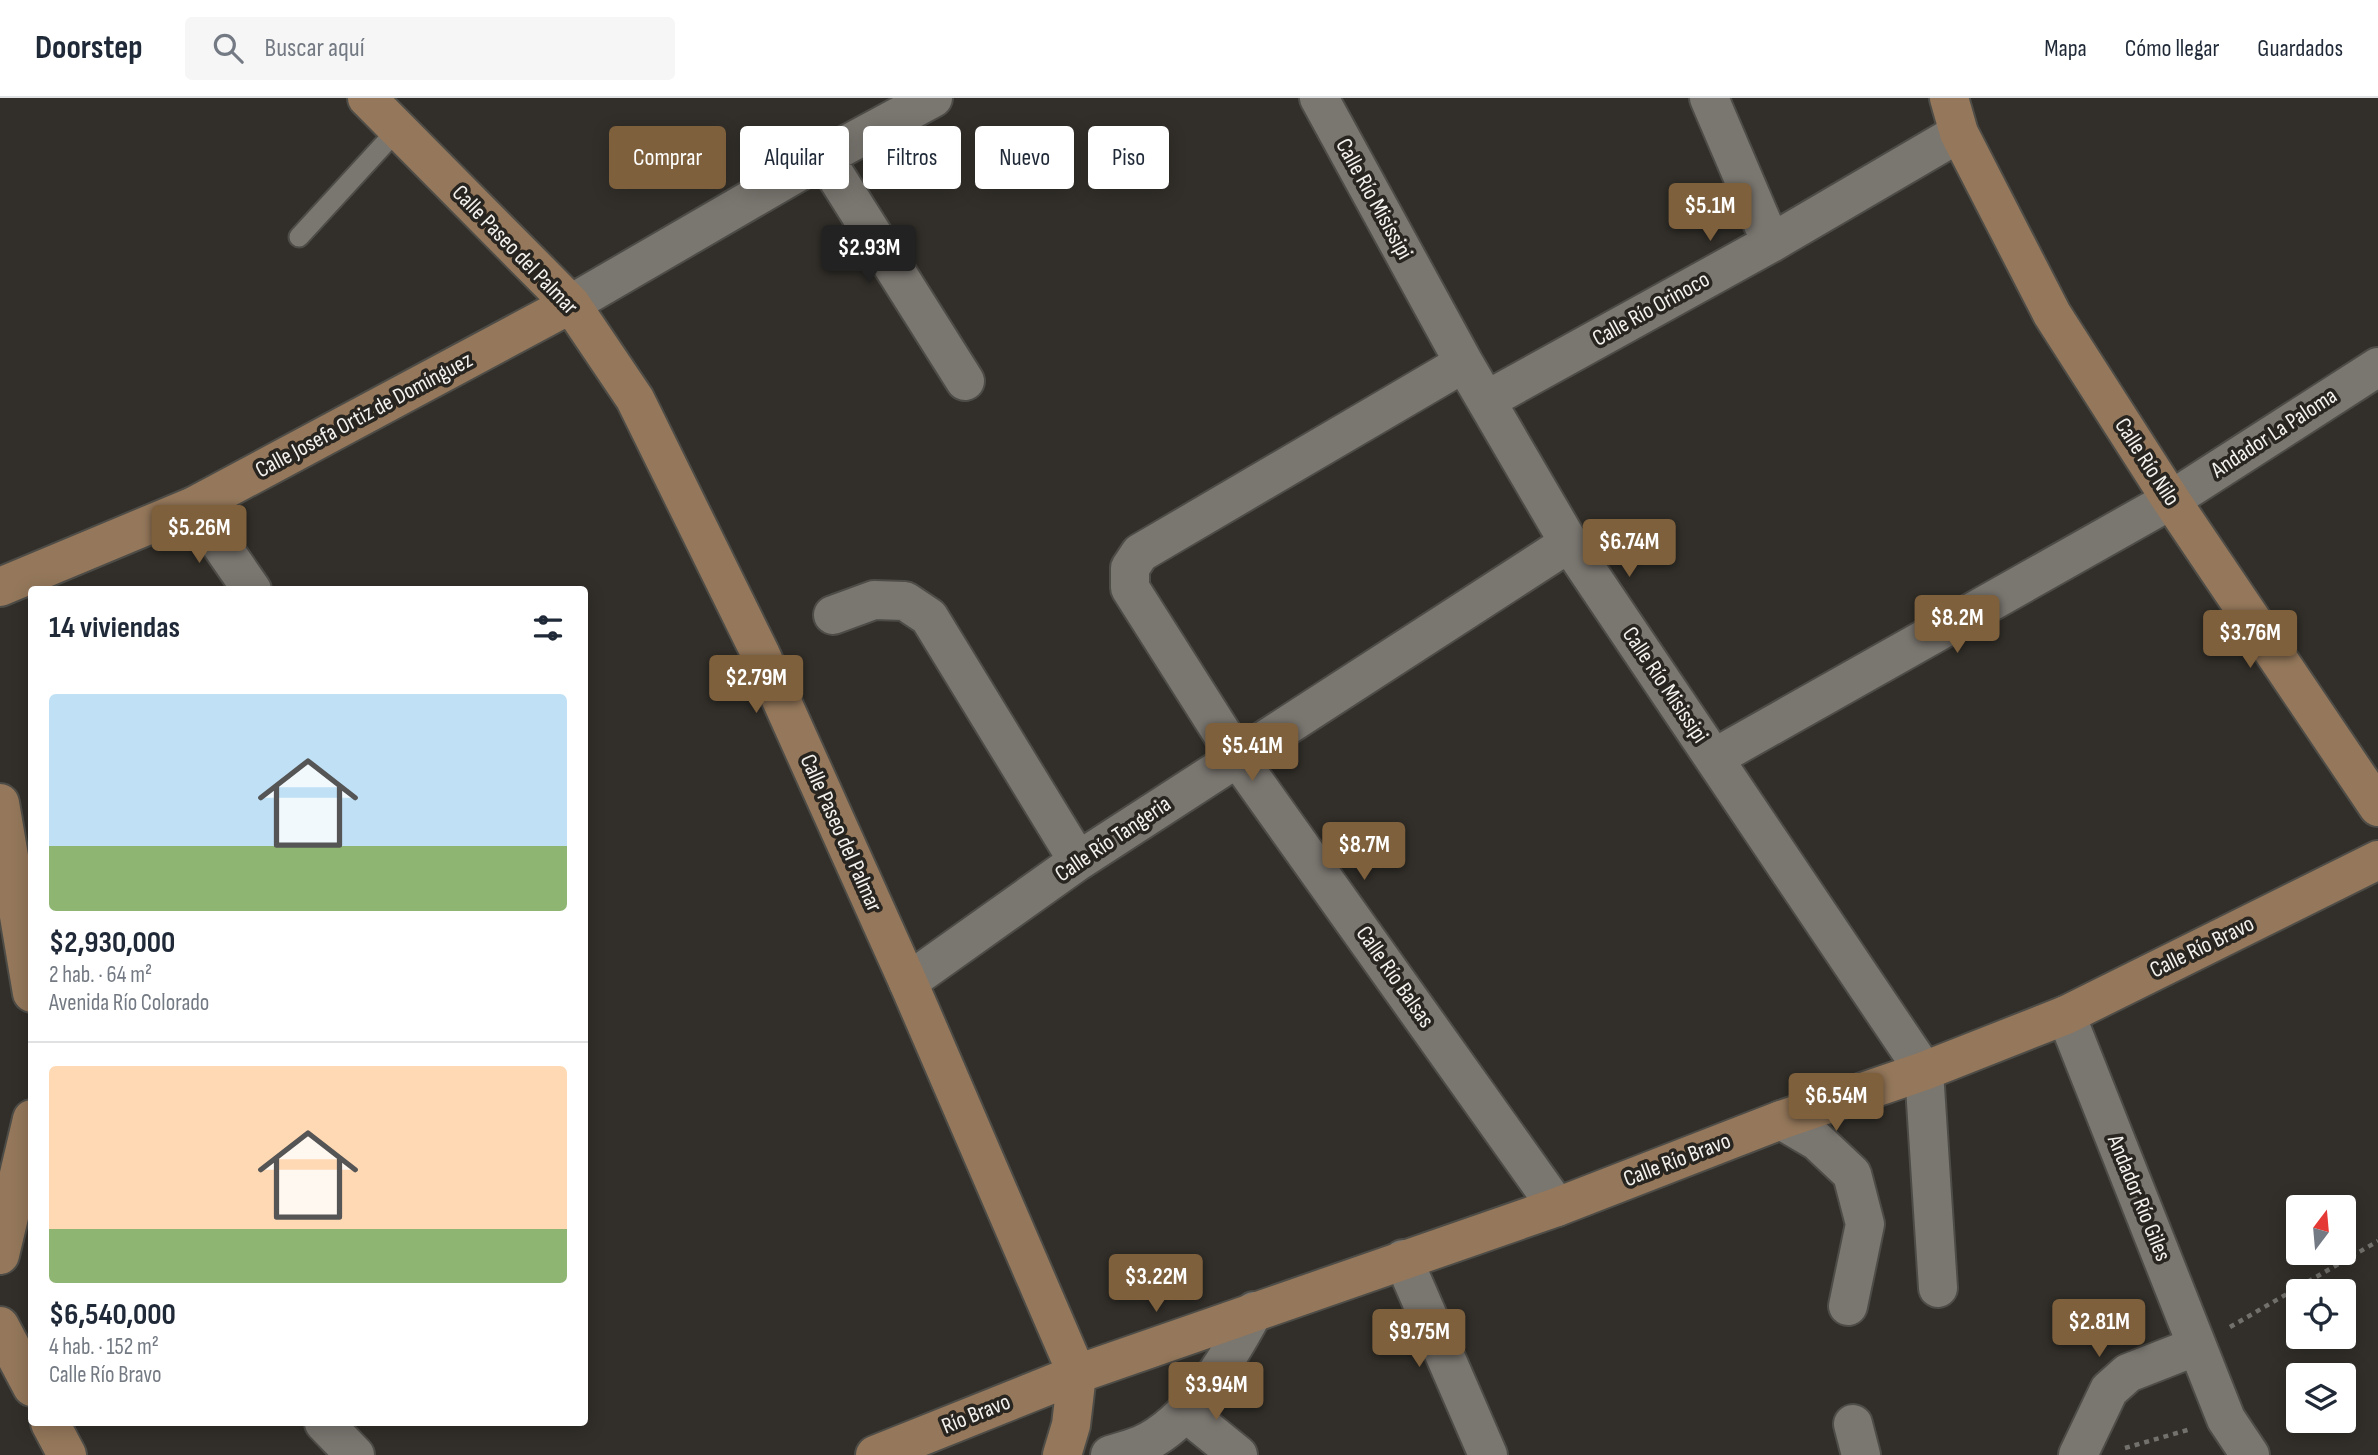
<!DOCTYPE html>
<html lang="es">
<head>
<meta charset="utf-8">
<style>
	body { margin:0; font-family:"Sofia Sans Condensed",sans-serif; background:#f6f6f7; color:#1f2937; height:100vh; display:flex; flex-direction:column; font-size:26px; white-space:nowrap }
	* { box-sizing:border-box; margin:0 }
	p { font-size:23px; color:#747a83 }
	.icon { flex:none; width:38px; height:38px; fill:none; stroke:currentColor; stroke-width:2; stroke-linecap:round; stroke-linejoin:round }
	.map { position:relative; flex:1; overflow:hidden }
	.sheet { position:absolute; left:28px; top:488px; width:560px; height:840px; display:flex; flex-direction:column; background:#fff; border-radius:7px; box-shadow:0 4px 18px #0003 }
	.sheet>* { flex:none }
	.hud { position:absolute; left:609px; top:28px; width:665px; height:63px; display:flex; gap:14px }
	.needle { width:46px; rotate:16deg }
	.tools { position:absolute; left:2286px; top:1097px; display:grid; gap:14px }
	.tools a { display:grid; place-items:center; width:70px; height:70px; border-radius:7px; background:#fff; box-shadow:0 4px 18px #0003; font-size:35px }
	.price { position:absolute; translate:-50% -60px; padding:0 16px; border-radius:7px; background:#7e603c; color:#fff; font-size:23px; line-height:46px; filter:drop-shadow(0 2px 4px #0008) }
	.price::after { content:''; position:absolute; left:50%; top:42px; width:21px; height:16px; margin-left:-10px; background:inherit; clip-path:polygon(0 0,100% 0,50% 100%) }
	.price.on { background:#222; color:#fff }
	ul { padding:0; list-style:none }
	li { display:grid; align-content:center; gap:14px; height:371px; padding:0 21px }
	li+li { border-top:2px solid #e0e1e3 }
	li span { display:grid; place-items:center; height:217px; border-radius:7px; color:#555 }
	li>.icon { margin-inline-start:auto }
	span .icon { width:126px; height:126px; fill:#fffc; stroke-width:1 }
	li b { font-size:30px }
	h2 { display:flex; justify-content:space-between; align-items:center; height:84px; padding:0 21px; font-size:30px }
	.pill { padding:0 24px; border-radius:7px; background:#fff; box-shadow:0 4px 18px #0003; font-size:24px; line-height:63px }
	.pill.on { background:#7e603c; color:#fff }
	header { display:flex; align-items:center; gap:42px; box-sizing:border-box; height:98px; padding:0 35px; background:#fff; border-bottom:2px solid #e0e1e3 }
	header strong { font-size:33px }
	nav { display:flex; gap:38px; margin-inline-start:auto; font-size:24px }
	.search { width:490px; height:63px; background:#f6f6f7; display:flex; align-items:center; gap:18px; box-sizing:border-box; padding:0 24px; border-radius:7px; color:#747a83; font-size:26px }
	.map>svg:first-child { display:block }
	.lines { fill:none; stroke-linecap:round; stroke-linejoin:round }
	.lane-casing { stroke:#4e4c47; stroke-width:23 }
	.street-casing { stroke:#4e4c47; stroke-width:42 }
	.secondary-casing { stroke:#4e4c47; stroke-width:42 }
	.path { stroke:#73716c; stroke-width:4.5; stroke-dasharray:5 5; stroke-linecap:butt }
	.lane { stroke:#7a7670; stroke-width:19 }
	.street { stroke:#7a7670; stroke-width:38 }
	.secondary { stroke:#95785b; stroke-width:38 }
	.labels { text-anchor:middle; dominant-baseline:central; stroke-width:7; stroke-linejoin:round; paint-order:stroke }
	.street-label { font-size:23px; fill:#f4f2ef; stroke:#282520 }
</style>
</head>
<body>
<header>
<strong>Doorstep</strong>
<div class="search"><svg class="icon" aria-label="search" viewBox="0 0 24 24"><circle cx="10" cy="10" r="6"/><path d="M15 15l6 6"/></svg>Buscar aquí</div>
<nav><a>Mapa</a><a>Cómo llegar</a><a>Guardados</a></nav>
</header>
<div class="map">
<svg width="2378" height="1357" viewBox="0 0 2378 1357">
	<rect width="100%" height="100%" fill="#322f2a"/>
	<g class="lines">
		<defs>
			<path id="lane" d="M299,139l99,-108"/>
			<path id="street" d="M1319,0l145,265 105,180 355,528 14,217
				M1709,0l62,145
				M824,59l141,224
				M571,206l253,-147 109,-59
				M1464,265l-324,190 -10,15v20l107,169 320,450
				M1487,302l284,-157 188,-110
				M194,408l58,84
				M833,517l41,-15 31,1 24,16 149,244
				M1714,660l457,-258 207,-133
				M908,884l170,-121 491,-318
				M2066,917l160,404 24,36
				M1781,1022l36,21 35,33 13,50 -17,82
				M1403,1161l85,196
				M1185,1314l53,43
				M324,1325l31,32
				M1853,1326l8,31
				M1110,1357c10,-3 21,-6 31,-10 50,-22 88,-88 113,-134
				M2078,1357l31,-65 19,-17 69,-27"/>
			<path id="secondary" d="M367,0l204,206 64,95 126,256 147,327 169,392 -6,51 -9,30
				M1949,0l10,35 93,181 119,186 207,307
				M0,489l194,-81 377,-202
				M0,705l32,190
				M0,1157l32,-136
				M0,1228l32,61
				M50,1325l17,32
				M875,1357l202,-81 480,-167 224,-87 143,-49 142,-56 312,-155"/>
		</defs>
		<use href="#lane" class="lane-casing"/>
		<use href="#street" class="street-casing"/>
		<use href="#secondary" class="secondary-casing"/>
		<path class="path" d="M2230,1229l148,-86
			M2125,1350l66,-19"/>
		<use href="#lane" class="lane"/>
		<use href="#street" class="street"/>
		<use href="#secondary" class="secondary"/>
	</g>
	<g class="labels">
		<g class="street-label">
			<text transform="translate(1374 101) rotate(61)">Calle Río Misissipi</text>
			<text transform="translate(515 152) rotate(46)">Calle Paseo del Palmar</text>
			<text transform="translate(1651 211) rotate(-29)">Calle Río Orinoco</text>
			<text transform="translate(364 317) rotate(-28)">Calle Josefa Ortiz de Domínguez</text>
			<text transform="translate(2274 335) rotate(-33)">Andador La Paloma</text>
			<text transform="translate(2147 364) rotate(57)">Calle Río Nilo</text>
			<text transform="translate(1665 587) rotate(56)">Calle Río Misissipi</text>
			<text transform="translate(841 735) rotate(66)">Calle Paseo del Palmar</text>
			<text transform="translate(1113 741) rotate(-34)">Calle Río Tangeria</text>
			<text transform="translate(2202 849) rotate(-26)">Calle Río Bravo</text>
			<text transform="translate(1395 879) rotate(55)">Calle Río Balsas</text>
			<text transform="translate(1677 1062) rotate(-21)">Calle Río Bravo</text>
			<text transform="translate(2139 1100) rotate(68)">Andador Río Giles</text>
			<text transform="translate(976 1316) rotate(-22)">Río Bravo</text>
		</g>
	</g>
</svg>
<div class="tools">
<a><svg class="needle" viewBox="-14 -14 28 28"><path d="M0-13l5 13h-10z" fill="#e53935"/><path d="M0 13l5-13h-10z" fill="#747a83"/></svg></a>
<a><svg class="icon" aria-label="locate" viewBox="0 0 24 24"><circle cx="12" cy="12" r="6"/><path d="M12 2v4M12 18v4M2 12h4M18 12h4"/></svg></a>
<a><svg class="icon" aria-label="layers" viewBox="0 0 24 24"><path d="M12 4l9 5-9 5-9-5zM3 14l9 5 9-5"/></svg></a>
</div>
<b class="price" style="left:1710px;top:145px">$5.1M</b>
<b class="price on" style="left:869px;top:187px">$2.93M</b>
<b class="price" style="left:199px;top:467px">$5.26M</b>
<b class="price" style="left:1629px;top:481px">$6.74M</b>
<b class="price" style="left:1957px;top:557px">$8.2M</b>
<b class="price" style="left:2250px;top:572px">$3.76M</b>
<b class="price" style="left:756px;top:617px">$2.79M</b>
<b class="price" style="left:1252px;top:685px">$5.41M</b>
<b class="price" style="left:1364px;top:784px">$8.7M</b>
<b class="price" style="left:1836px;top:1035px">$6.54M</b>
<b class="price" style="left:1156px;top:1216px">$3.22M</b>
<b class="price" style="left:2099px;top:1261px">$2.81M</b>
<b class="price" style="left:1419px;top:1271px">$9.75M</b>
<b class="price" style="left:1216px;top:1324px">$3.94M</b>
<div class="hud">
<a class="pill on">Comprar</a>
<a class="pill">Alquilar</a>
<a class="pill">Filtros</a>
<a class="pill">Nuevo</a>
<a class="pill">Piso</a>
</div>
<section class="sheet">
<h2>14 viviendas<svg class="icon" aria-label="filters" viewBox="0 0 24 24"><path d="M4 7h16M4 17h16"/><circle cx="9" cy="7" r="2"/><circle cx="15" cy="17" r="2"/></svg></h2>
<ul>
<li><span style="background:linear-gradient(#bfe0f5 70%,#8fb573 0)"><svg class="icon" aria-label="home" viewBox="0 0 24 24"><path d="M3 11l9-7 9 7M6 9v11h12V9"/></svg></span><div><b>$2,930,000</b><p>2 hab. · 64 m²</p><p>Avenida Río Colorado</p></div></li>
<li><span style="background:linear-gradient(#ffd9b3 75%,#8fb573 0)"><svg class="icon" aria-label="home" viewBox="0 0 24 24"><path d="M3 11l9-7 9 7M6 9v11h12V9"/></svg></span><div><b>$6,540,000</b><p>4 hab. · 152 m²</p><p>Calle Río Bravo</p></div></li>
</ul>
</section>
</div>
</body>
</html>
